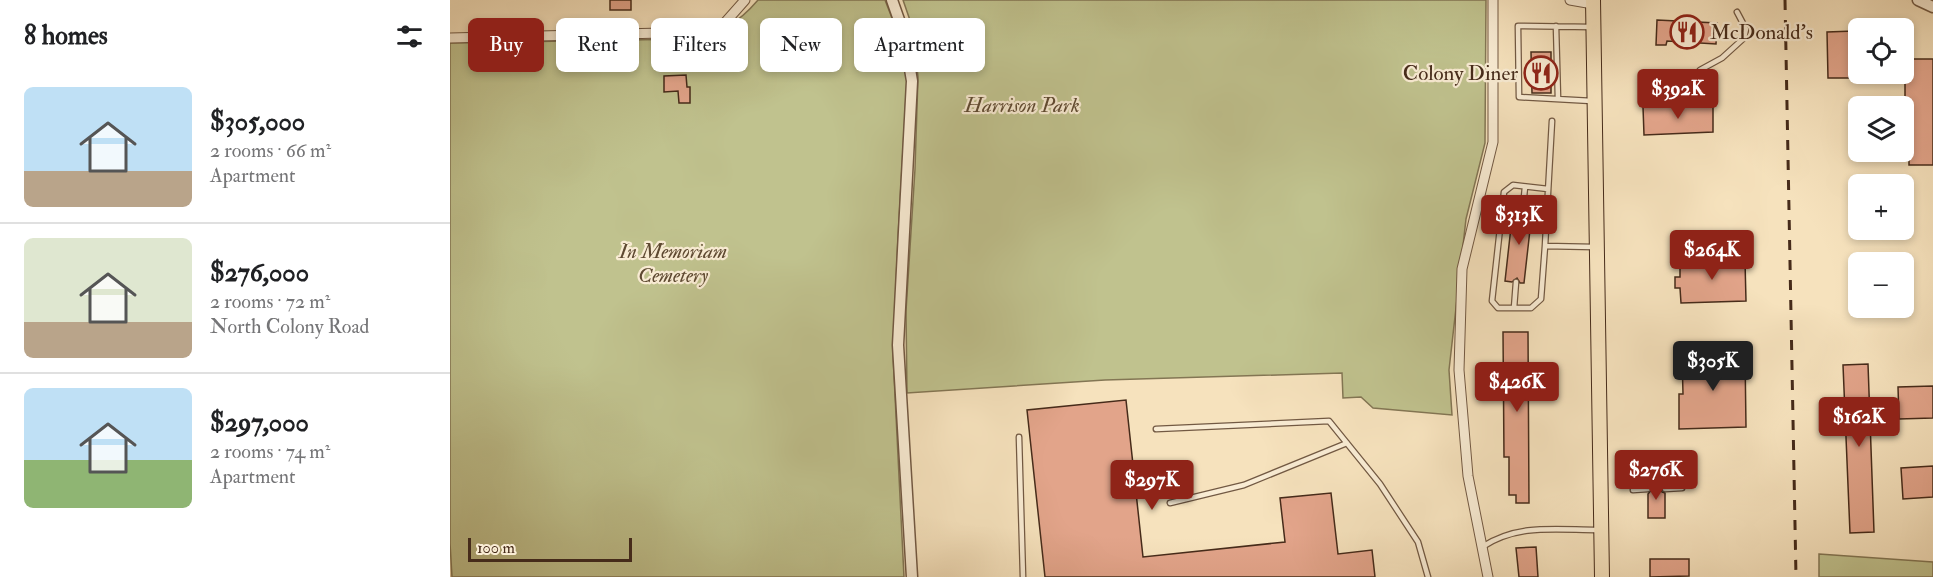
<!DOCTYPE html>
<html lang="en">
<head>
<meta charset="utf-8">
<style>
	body { margin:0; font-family:"IM FELL Double Pica",serif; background:#f6f6f6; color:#202124; height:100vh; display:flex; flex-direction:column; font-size:22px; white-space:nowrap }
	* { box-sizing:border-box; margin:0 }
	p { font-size:20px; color:#757577 }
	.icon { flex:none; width:33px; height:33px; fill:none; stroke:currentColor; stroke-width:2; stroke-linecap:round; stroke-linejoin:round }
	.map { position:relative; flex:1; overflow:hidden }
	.drawer { display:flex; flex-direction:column; background:#fff; width:450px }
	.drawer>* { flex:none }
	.hud { position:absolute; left:18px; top:18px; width:570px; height:54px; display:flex; gap:12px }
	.buttons { position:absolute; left:1398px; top:18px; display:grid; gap:12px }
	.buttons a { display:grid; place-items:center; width:66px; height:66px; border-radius:9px; background:#fff; box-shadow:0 3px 9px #0003; font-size:30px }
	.scale { position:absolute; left:18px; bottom:15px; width:164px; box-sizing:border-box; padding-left:6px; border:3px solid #462b1a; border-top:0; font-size:16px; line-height:21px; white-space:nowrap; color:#462b1a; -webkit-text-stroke:4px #f9ecd4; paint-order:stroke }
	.price { position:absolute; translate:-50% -51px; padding:0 14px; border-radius:6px; background:#8f2418; color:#fff; font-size:20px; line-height:39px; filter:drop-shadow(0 2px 3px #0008) }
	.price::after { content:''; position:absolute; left:50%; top:36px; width:18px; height:14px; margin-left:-9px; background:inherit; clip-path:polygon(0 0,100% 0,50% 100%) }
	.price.on { background:#222; color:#fff }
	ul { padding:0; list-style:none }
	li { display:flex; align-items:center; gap:18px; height:150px; padding:0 24px }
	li+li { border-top:2px solid #e0e0e0 }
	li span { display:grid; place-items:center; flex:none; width:168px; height:120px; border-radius:9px; color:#555 }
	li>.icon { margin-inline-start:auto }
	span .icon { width:72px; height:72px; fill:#fffc; stroke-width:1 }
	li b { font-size:26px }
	h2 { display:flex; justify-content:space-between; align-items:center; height:72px; padding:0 24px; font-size:26px }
	.tag { padding:0 21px; border-radius:9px; background:#fff; box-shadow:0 3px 9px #0003; font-size:21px; line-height:54px }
	.tag.on { background:#8f2418; color:#fff }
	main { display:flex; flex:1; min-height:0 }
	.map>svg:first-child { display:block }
	.green { fill:#c0c28e; stroke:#837654; stroke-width:1.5 }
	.building { fill:#e2a48a; stroke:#462b1a; stroke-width:1.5 }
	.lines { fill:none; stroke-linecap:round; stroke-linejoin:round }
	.service-casing { stroke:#725943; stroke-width:7 }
	.minor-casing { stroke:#725943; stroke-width:11 }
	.tertiary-casing { stroke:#725943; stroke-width:13 }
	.primary-casing { stroke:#462b1a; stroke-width:16 }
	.service { stroke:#f9ecd4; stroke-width:4.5 }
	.minor { stroke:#f9ecd4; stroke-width:9 }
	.tertiary { stroke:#f9ecd4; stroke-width:10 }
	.primary { stroke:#f6e2bd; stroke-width:14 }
	.rail { stroke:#462b1a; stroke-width:3; stroke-dasharray:10 10; stroke-linecap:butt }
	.labels { text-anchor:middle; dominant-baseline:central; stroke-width:4.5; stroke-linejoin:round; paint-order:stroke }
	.poi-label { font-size:21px; fill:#462b1a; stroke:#f9ecd4; text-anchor:start }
	.park-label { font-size:21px; font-style:italic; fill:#5e4931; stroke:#f9ecd4 }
</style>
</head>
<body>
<main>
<section class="drawer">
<h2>8 homes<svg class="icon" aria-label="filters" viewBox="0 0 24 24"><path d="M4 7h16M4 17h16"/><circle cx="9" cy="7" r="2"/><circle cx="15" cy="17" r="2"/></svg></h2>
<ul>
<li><span style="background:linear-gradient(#bfe0f5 70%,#b9a48a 0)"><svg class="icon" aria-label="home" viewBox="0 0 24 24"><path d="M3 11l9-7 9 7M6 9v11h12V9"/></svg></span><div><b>$305,000</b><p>2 rooms · 66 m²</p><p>Apartment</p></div></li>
<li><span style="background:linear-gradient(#dfe7d0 70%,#b9a48a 0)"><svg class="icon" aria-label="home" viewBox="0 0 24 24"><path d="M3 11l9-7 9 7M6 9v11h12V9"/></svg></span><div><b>$276,000</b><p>2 rooms · 72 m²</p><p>North Colony Road</p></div></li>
<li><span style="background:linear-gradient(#bfe0f5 60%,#8fb573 0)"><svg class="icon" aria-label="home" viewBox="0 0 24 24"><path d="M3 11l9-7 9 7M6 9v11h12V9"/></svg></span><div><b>$297,000</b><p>2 rooms · 74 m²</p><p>Apartment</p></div></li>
</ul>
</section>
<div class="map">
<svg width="1483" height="577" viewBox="0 0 1483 577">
	<rect width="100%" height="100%" fill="#f6e2bd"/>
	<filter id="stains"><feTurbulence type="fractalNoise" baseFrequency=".00333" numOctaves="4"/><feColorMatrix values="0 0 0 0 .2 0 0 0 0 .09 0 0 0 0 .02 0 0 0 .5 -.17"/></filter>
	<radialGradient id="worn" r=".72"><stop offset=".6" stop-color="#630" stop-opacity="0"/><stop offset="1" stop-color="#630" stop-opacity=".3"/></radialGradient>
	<path class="green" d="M308,0h127l17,44 5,35 -9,158 -5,118 11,222h-452l-2,-34v-500l238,-4c32,-7 48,-13 70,-39z
		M453,0h583l-1,143 -19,76 -17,151 3,45 -79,-7 -12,-11 -18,1 -1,-25 -237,7 -198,13 -1,-82 9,-142 3,-92 -5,-48z
		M1369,554l114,8v15h-114z"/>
	<path class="building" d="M160,0h21v10h-21z
		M1207,20l60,3 -1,21 -49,-3 -1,4h-10z
		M1404,31l1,47h-27l-1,-46z
		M1081,52h20v41h-19z
		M1455,59h28v106h-24v-62h-4z
		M236,75l1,12h3v16h-11l-1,-12 -14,1v-16z
		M1263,105v27l-69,3 -1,-28z
		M1063,209l19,3 -8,71h-4l-3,-5 -5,4 -7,-1z
		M1277,255v6h18l1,40 -65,2 -1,-15h-5v-11h5v-15h23v-6z
		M1053,332h25l1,171h-13v-8h-7v-38h-5z
		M1295,354l1,73 -67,2v-35h4l-1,-39z
		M1418,364l6,168 -24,1 -7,-168z
		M1483,386v32l-34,1 -1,-32z
		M676,400l17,157 142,-15 -5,-44 51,-5 7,61 34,-4 3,27h-330l-18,-167z
		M1483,466v31l-30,2 -2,-31z
		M1198,483h17l-4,6 1,3 3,1v25h-17v-24l4,-5z
		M1086,547l2,30h-19l-3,-29z
		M1200,559h39v17l-39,1z"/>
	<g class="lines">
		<defs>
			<path id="service" d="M1106,26l2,73
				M1141,27l-73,-1 1,71 73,4
				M1250,70l22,-12 22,-20 2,-9 -9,-17
				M1102,121l-7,125 49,1
				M1073,207l2,-20
				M1095,246l-4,53 -10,9h-33l-6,-7 12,-109 9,-7 35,4
				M1064,308l2,-26
				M706,429l173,-8 51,63 38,58 10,35
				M569,437l4,140
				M1215,489l17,-1
				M1183,490l15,-1
				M720,503l74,-18 103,-42
				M1032,547c37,-24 75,-17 117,-17"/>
			<path id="minor" d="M1120,0l23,4
				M0,38l212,-5 60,-7 23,-26
				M1038,577l-20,-101 -9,-106 3,-101 31,-127v-142"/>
			<path id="tertiary" d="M442,0l12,34 8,47 -14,264 14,232
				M1468,0l15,7"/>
			<path id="primary" d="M1143,0l9,577"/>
		</defs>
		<use href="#service" class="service-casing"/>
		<use href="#minor" class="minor-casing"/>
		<use href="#tertiary" class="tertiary-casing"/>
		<use href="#primary" class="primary-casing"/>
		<use href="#service" class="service"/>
		<use href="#minor" class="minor"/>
		<use href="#tertiary" class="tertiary"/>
		<use href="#primary" class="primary"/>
		<path class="rail" d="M1335,0l11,577"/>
	</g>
	<defs>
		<symbol id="restaurant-ring" viewBox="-11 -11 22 22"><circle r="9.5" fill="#f9ecd4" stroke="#8f2418" stroke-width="1.5"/><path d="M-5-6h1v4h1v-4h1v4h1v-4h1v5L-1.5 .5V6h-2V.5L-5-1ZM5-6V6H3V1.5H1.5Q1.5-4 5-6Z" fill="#8f2418"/></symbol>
	</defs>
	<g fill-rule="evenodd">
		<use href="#restaurant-ring" x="1218" y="13" width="38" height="38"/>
		<use href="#restaurant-ring" x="1072" y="54" width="38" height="38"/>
	</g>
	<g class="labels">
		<g class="poi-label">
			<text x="1260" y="32">McDonald's</text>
			<text x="1068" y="73" text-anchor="end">Colony Diner</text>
		</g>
		<g class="park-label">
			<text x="572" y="105">Harrison Park</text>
			<text x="223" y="251">In Memoriam<tspan x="223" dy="24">Cemetery</tspan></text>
		</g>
	</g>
	<rect width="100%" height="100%" filter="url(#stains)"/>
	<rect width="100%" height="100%" fill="url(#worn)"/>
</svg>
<div class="buttons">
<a><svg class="icon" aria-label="locate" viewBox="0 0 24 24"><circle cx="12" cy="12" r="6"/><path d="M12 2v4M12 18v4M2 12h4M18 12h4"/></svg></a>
<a><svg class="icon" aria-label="layers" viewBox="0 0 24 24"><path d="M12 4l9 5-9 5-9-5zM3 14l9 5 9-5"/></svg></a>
<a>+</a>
<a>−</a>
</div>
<div class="scale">100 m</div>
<b class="price" style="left:1228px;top:120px">$392K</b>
<b class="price" style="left:1069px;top:246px">$313K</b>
<b class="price" style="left:1262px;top:281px">$264K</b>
<b class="price on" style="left:1263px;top:392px">$305K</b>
<b class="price" style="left:1067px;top:413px">$426K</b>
<b class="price" style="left:1409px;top:448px">$162K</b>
<b class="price" style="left:1206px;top:501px">$276K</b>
<b class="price" style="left:702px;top:511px">$297K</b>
<div class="hud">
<a class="tag on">Buy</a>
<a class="tag">Rent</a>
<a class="tag">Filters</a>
<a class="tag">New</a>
<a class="tag">Apartment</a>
</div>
</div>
</main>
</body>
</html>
